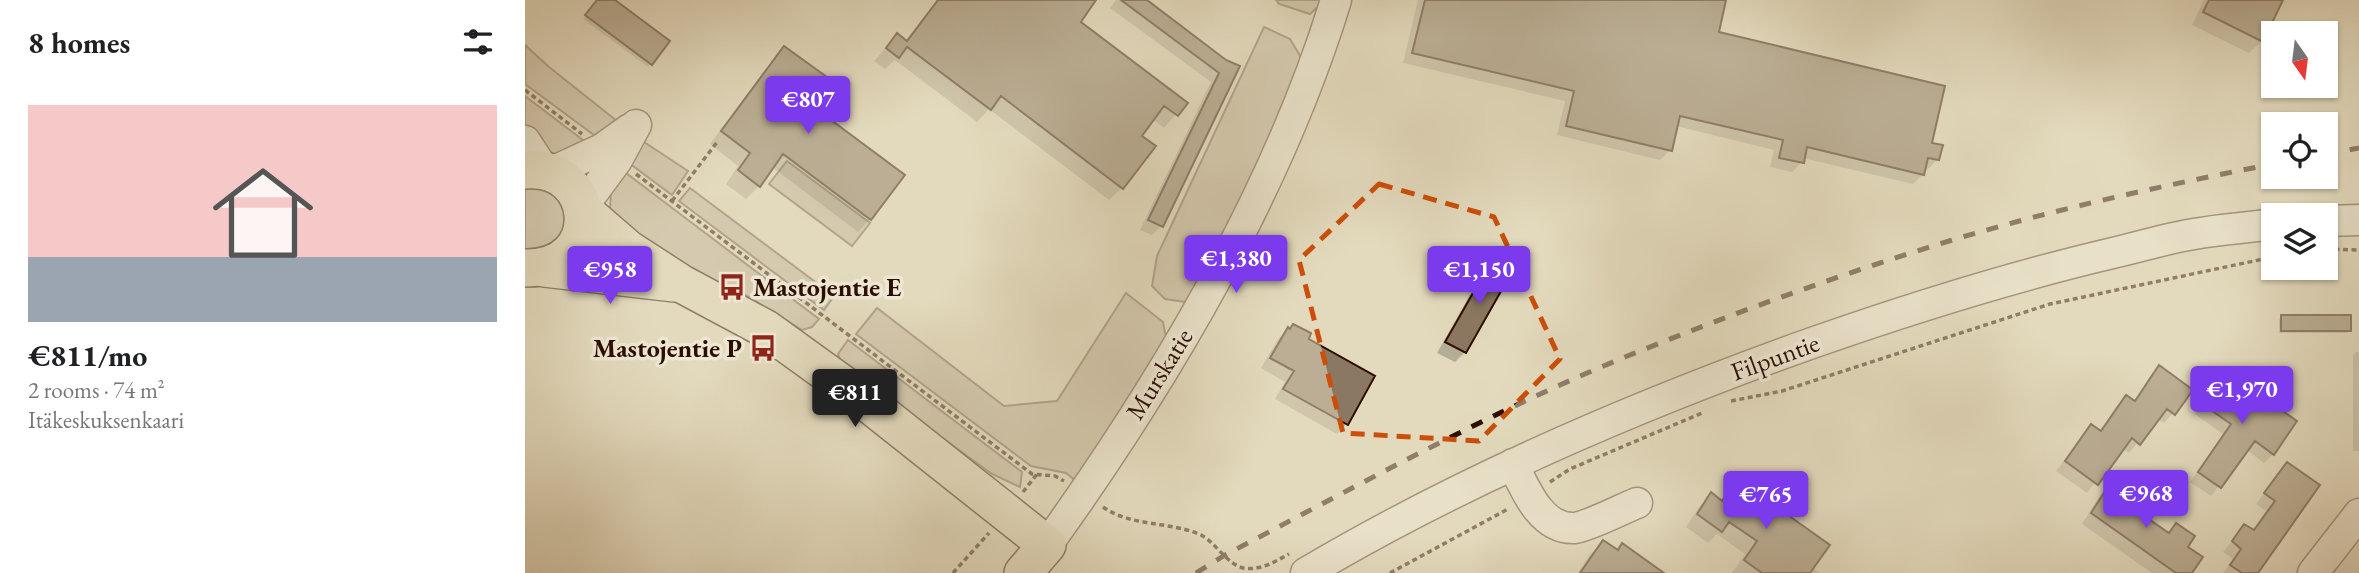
<!DOCTYPE html>
<html lang="en">
<head>
<meta charset="utf-8">
<style>
	body { margin:0; font-family:"EB Garamond",serif; background:#f6f6f6; color:#202124; height:100vh; display:flex; flex-direction:column; font-size:26px; white-space:nowrap }
	* { box-sizing:border-box; margin:0 }
	p { font-size:23px; color:#757577 }
	.icon { flex:none; width:38px; height:38px; fill:none; stroke:currentColor; stroke-width:2; stroke-linecap:round; stroke-linejoin:round }
	.map { position:relative; flex:1; overflow:hidden }
	.side { display:flex; flex-direction:column; background:#fff; width:525px }
	.side>* { flex:none }
	.needle { width:46px; rotate:166deg }
	.tools { position:absolute; left:1736px; top:21px; display:grid; gap:14px }
	.tools a { display:grid; place-items:center; width:77px; height:77px; border-radius:0px; background:#fff; box-shadow:0 2px 5px #0004; font-size:35px }
	.price { position:absolute; translate:-50% -60px; padding:0 16px; border-radius:7px; background:#7c3aed; color:#fff; font-size:23px; line-height:46px; filter:drop-shadow(0 2px 4px #0008) }
	.price::after { content:''; position:absolute; left:50%; top:42px; width:21px; height:16px; margin-left:-10px; background:inherit; clip-path:polygon(0 0,100% 0,50% 100%) }
	.price.active { background:#222; color:#fff }
	ul { padding:0; list-style:none }
	li { display:grid; align-content:center; gap:14px; height:371px; padding:0 28px }
	li+li { border-top:2px solid #e0e0e0 }
	li span { display:grid; place-items:center; height:217px; border-radius:0px; color:#555 }
	li>.icon { margin-inline-start:auto }
	span .icon { width:126px; height:126px; fill:#fffc; stroke-width:1 }
	li b { font-size:30px }
	h2 { display:flex; justify-content:space-between; align-items:center; height:84px; padding:0 28px; font-size:30px }
	main { display:flex; flex:1; min-height:0 }
	.map>svg:first-child { display:block }
	.green { fill:#c4b79d; stroke:#78624e; stroke-width:2 }
	.shadow { fill:#0003 }
	.building { fill:#8b7862; stroke:#2c0e00; stroke-width:2 }
	.lines { fill:none; stroke-linecap:round; stroke-linejoin:round }
	.minor-casing { stroke:#5a412f; stroke-width:33 }
	.major-casing { stroke:#2c0e00; stroke-width:40 }
	.path { stroke:#2c0e00; stroke-width:3.5; stroke-dasharray:5 3.5; stroke-linecap:butt }
	.minor { stroke:#ede7d4; stroke-width:30 }
	.major { stroke:#e3dabd; stroke-width:37 }
	.rail { stroke:#2c0e00; stroke-width:5; stroke-dasharray:12 12; stroke-linecap:butt }
	.marked { fill:none; stroke:#cc4e0a; stroke-width:5; stroke-dasharray:14 9; stroke-linejoin:round }
	.labels { text-anchor:middle; dominant-baseline:central; stroke-width:7; stroke-linejoin:round; paint-order:stroke }
	.poi-label { font-size:26px; font-weight:bold; fill:#2c0e00; stroke:#ede7d4; text-anchor:start }
	.street-label { font-size:26px; fill:#2c0e00; stroke:#ede7d4 }
</style>
</head>
<body>
<main>
<section class="side">
<h2>8 homes<svg class="icon" aria-label="filters" viewBox="0 0 24 24"><path d="M4 7h16M4 17h16"/><circle cx="9" cy="7" r="2"/><circle cx="15" cy="17" r="2"/></svg></h2>
<ul>
<li><span style="background:linear-gradient(#f6c9c9 70%,#9aa5b1 0)"><svg class="icon" aria-label="home" viewBox="0 0 24 24"><path d="M3 11l9-7 9 7M6 9v11h12V9"/></svg></span><div><b>€811/mo</b><p>2 rooms · 74 m²</p><p>Itäkeskuksenkaari</p></div></li>
</ul>
</section>
<div class="map">
<svg width="1834" height="573" viewBox="0 0 1834 573">
	<rect width="100%" height="100%" fill="#e3dabd"/>
	<filter id="stains"><feTurbulence type="fractalNoise" baseFrequency=".00286" numOctaves="4"/><feColorMatrix values="0 0 0 0 .2 0 0 0 0 .09 0 0 0 0 .02 0 0 0 .5 -.17"/></filter>
	<radialGradient id="worn" r=".72"><stop offset=".6" stop-color="#630" stop-opacity="0"/><stop offset="1" stop-color="#630" stop-opacity=".3"/></radialGradient>
	<path class="green" d="M751,0h49l-15,14 -31,-10z
		M739,27l26,12 12,20 -15,45 -76,162 -26,36 -20,-3 -13,-13 5,-30z
		M0,45l24,22 73,58 -20,16 -77,-57z
		M0,96l67,51 -38,8 -29,-28z
		M116,140l47,31 -16,24 -47,-35z
		M262,161l83,62 -18,23 -83,-62z
		M97,170l197,149 -7,8 -10,3 -71,-44 -27,-5 -38,-14 -56,-57 1,-19z
		M10,186c6,3 16,5 21,9 16,14 11,46 -8,53 -7,2 -16,2 -23,3v-63z
		M165,188l144,108 -10,14 -145,-109z
		M601,293l37,29 4,21 -90,139 -11,-9 -35,-7 -175,-132 21,-26 127,98 53,-5z
		M323,340l174,132 -2,15 -28,-13 -150,-109 -4,-11z"/>
	<path class="shadow" d="M73,0h14l56,41 -20,26 -65,-48z
		M412,0h142l-1,22 108,81 -22,25 -12,-9 -13,17 -17,52 -13,12 -120,-91 -12,13 -82,-62 -10,9 -11,-8 23,-26 8,6z
		M591,0h28l81,61 -63,165 -10,9 -12,-5 71,-148 -101,-74z
		M893,0h306l-7,34 213,110 7,16 -9,9h-4l-1,5 -10,10 -110,-26 -1,4 -10,10 -22,-5 4,-17 -98,-24 -6,24 -10,10 -103,-25 8,-34 -162,-38z
		M1679,0h77l-19,41 -13,12 -57,-28z
		M260,48l36,66 49,105 -12,13 -86,-65 -13,19 -13,13 -20,-15 12,-18 -28,-22 62,-83z
		M969,260l17,10 -46,82 -10,10 -18,-9 47,-83z
		M1757,317l67,13 -2,3h-68v-14z
		M763,329l19,11 39,84 -9,10 -62,-35 10,-17 -24,-14 17,-29z
		M1831,352h3v99h-6v-96z
		M1634,368l14,45 -9,10 -7,-4 -28,34 -7,-5 -35,45 -31,-22 26,-35 9,-10 8,6 17,-25 10,-10 7,5z
		M1700,373l48,81 -9,9 -17,-13 -36,46 -21,-14 33,-48 -28,-20 22,-32z
		M1762,464l-31,109h-33l10,-14 -10,-7 21,-26 8,5 14,-20 -10,-7z
		M1212,481l75,86 8,6h-88l13,-19 -28,-20 -9,9 -22,-16 13,-20 12,-12 9,6z
		M1588,482l25,31 29,21 9,-9 9,22 5,26h-38l-70,-49 21,-33z
		M1078,542l13,9 6,-5 39,27h-83l12,-19z"/>
	<path class="building" d="M72,0h18l55,41 -18,24 -67,-50z
		M413,0h158l-15,22 107,81 -10,13 -14,-10 -22,30 14,10 -33,43 -122,-93 -10,14 -84,-63 -8,11 -13,-10 11,-15 10,8z
		M596,0h26l79,60 14,6 -77,161 -15,-7 71,-147z
		M900,0h301l-7,32 226,54 -13,57 11,2 -4,15 -11,-2 -4,17 -117,-28 -3,16 -25,-5 4,-18 -103,-24 -8,35 -106,-25 8,-35 -162,-38z
		M1684,0h74l-20,42 -60,-30z
		M259,46l58,42 -19,26 82,61 -34,45 -88,-66 -23,33 -22,-17 12,-17 -29,-22z
		M968,258l20,12 -47,83 -21,-11z
		M1756,315h70v16h-70z
		M768,324l18,9 -2,6 66,37 -27,49 -65,-36 11,-18 -24,-13 18,-31 2,2z
		M1634,365l34,25 -18,25 -8,-6 -27,36 -8,-7 -34,47 -33,-24 26,-37 10,7 25,-36 9,6z
		M1700,370l72,51 -23,34 -19,-14 -34,47 -23,-16 33,-48 -29,-20z
		M1762,462l33,23 -62,88h-16l-12,-8 11,-16 -9,-8 12,-17 10,6 21,-29 -11,-8z
		M1212,479l93,66 -20,28h-48l-18,-13 13,-19 -28,-19 -7,10 -25,-18 14,-22 11,9z
		M1588,479l34,24 -7,10 29,20 7,-10 19,13 -7,11 15,10 -11,16h-16l-85,-60z
		M1078,540l15,10 4,-7 42,30h-84z"/>
	<g class="lines">
		<defs>
			<path id="minor" d="M0,141l19,29
				M27,172l50,-23 28,-20
				M58,206l34,-46 19,-35
				M1801,221l33,-1
				M988,464c12,25 28,66 62,64 14,-2 47,-19 62,-25
				M522,545c117,-163 230,-352 289,-545
				M781,573c160,-95 332,-168 506,-230 100,-35 202,-67 305,-91 26,-6 51,-14 77,-18 26,-5 53,-6 79,-10
				M1788,573l46,-59"/>
			<path id="major" d="M0,170c73,-7 82,99 0,98
				M58,210l45,39 54,35 84,45 43,31 54,39 184,146 -24,28
				M19,268l130,15"/>
		</defs>
		<use href="#minor" class="minor-casing"/>
		<use href="#major" class="major-casing"/>
		<path class="path" d="M0,90l57,44
			M111,174l396,300 23,2 9,5
			M147,201l46,-60
			M1801,249l33,1
			M1206,401l51,-10 268,-87 223,-47
			M1025,482l20,-13 132,-56
			M498,492l14,-18
			M578,507c28,20 67,14 98,28 15,8 26,29 42,33 18,3 31,-6 46,-14
			M428,573l36,-40
			M865,573l118,-64"/>
		<use href="#minor" class="minor"/>
		<use href="#major" class="major"/>
		<path class="rail" d="M1801,154l33,-6
			M671,573l29,-18c136,-71 272,-147 415,-204 102,-41 205,-78 309,-110 106,-32 216,-56 324,-77"/>
	</g>
	<path d="M0 0H1834V573H0ZM854,184l115,33 66,142 -81,82 -136,-8 -44,-173z" fill="#e3dabd" fill-opacity=".55" fill-rule="evenodd"/>
	<path class="marked" d="M854,184l115,33 66,142 -81,82 -136,-8 -44,-173z"/>
	<defs>
		<symbol id="bus-bare" viewBox="-9 -9 18 18"><path d="M-5-6H5V4H4V6H2V4H-2V6H-4V4H-5ZM-3.5-4V0h7V-4ZM-3.5 1.2v1.5H-2V1.2ZM2 1.2v1.5H3.5V1.2Z" fill="#8f2418" stroke="#ede7d4" stroke-width="2.5" paint-order="stroke"/></symbol>
	</defs>
	<g fill-rule="evenodd">
		<use href="#bus-bare" x="188" y="268" width="38" height="38"/>
		<use href="#bus-bare" x="219" y="329" width="38" height="38"/>
	</g>
	<g class="labels">
		<g class="poi-label">
			<text x="228" y="287">Mastojentie E</text>
			<text x="217" y="348" text-anchor="end">Mastojentie P</text>
		</g>
		<g class="street-label">
			<text transform="translate(1250 357) rotate(-20)">Filpuntie</text>
			<text transform="translate(634 374) rotate(-58)">Murskatie</text>
		</g>
	</g>
	<rect width="100%" height="100%" filter="url(#stains)"/>
	<rect width="100%" height="100%" fill="url(#worn)"/>
</svg>
<div class="tools">
<a><svg class="needle" viewBox="-14 -14 28 28"><path d="M0-13l5 13h-10z" fill="#e53935"/><path d="M0 13l5-13h-10z" fill="#757577"/></svg></a>
<a><svg class="icon" aria-label="locate" viewBox="0 0 24 24"><circle cx="12" cy="12" r="6"/><path d="M12 2v4M12 18v4M2 12h4M18 12h4"/></svg></a>
<a><svg class="icon" aria-label="layers" viewBox="0 0 24 24"><path d="M12 4l9 5-9 5-9-5zM3 14l9 5 9-5"/></svg></a>
</div>
<b class="price" style="left:283px;top:136px">€807</b>
<b class="price" style="left:711px;top:295px">€1,380</b>
<b class="price" style="left:85px;top:306px">€958</b>
<b class="price" style="left:954px;top:306px">€1,150</b>
<b class="price" style="left:1717px;top:426px">€1,970</b>
<b class="price active" style="left:330px;top:429px">€811</b>
<b class="price" style="left:1621px;top:530px">€968</b>
<b class="price" style="left:1241px;top:531px">€765</b>
</div>
</main>
</body>
</html>
